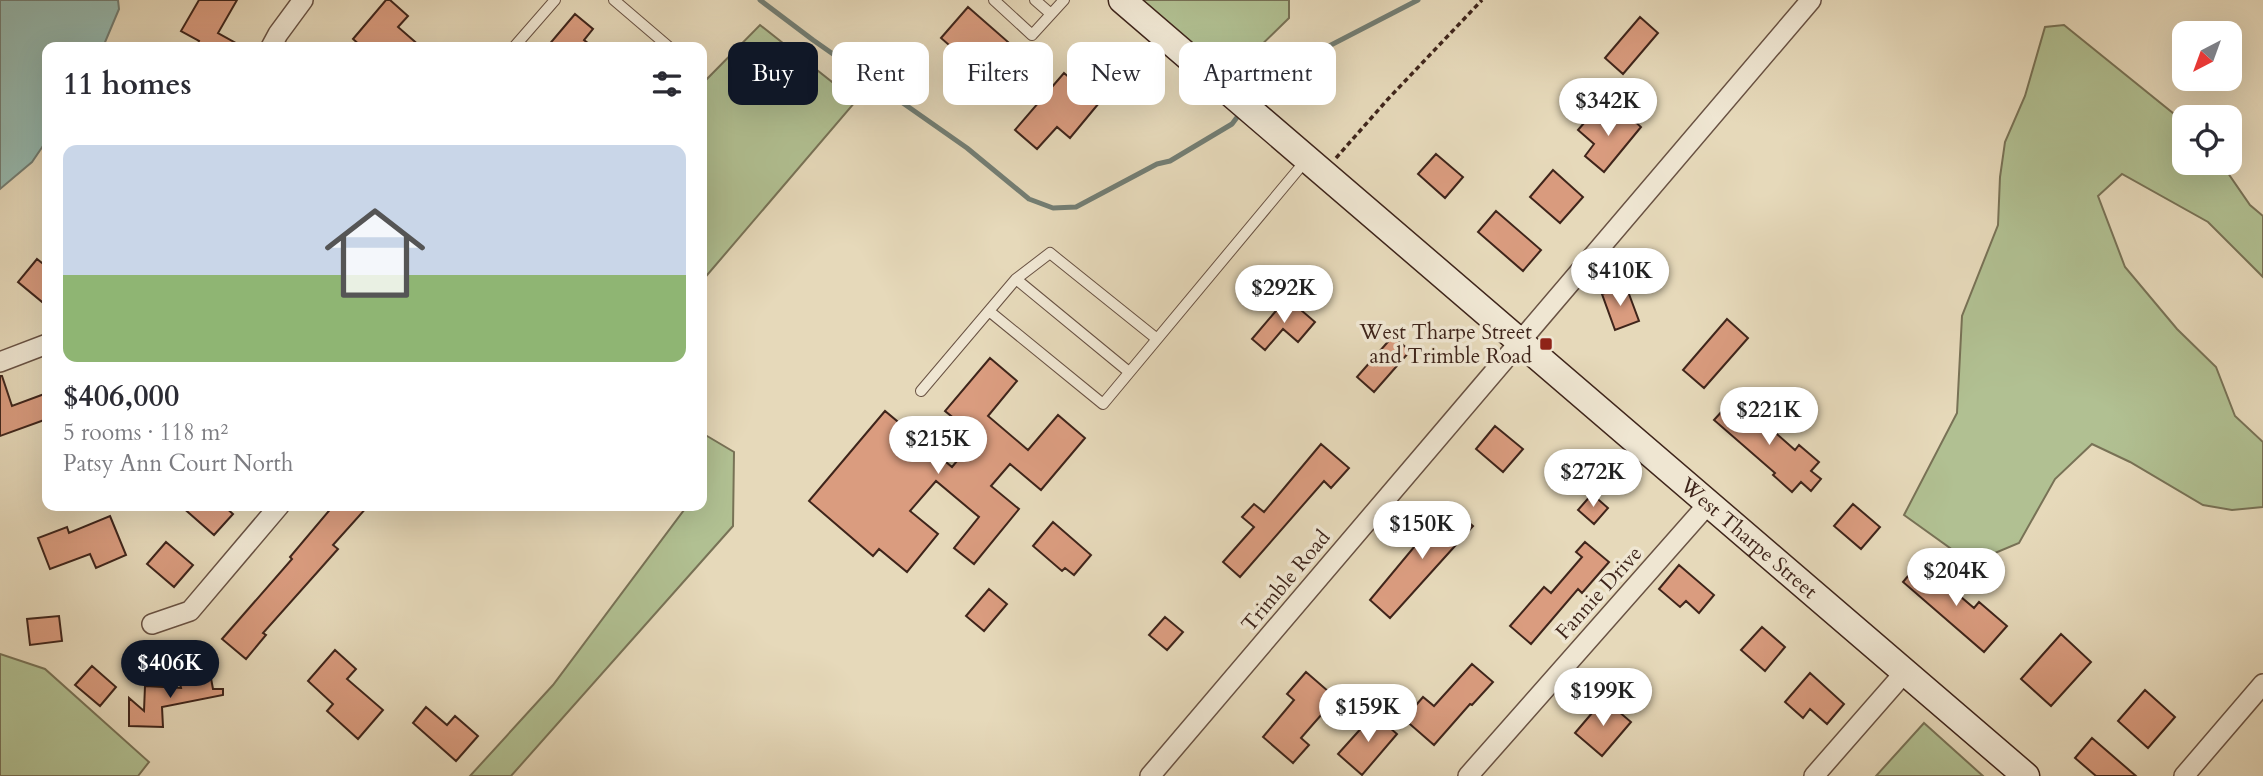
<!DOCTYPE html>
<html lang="en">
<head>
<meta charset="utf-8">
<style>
	body { margin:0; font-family:Cardo,serif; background:#f7f7f7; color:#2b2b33; height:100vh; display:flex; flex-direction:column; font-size:26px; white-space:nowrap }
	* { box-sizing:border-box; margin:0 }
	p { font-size:23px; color:#7c7c81 }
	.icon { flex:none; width:38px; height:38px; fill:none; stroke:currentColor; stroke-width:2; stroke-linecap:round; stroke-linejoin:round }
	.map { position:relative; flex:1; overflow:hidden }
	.panel { position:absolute; left:42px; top:42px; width:665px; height:469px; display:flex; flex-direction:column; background:#fff; border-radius:14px; box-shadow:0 7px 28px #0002 }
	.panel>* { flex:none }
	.hud { position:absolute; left:728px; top:42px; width:665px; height:63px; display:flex; gap:14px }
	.needle { width:46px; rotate:221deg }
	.buttons { position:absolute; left:2172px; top:21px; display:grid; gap:14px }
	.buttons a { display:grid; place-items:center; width:70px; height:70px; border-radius:14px; background:#fff; box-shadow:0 7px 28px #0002; font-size:35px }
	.price { position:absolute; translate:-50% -60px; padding:0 16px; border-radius:24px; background:#fff; color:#222; font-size:23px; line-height:46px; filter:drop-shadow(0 2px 4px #0008) }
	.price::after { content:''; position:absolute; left:50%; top:42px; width:21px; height:16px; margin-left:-10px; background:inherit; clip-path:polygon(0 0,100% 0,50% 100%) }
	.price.current { background:#111827; color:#fff }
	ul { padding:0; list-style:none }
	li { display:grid; align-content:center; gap:14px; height:371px; padding:0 21px }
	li+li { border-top:2px solid #e1e1e2 }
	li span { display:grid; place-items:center; height:217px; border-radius:14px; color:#555 }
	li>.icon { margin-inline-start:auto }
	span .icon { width:126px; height:126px; fill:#fffc; stroke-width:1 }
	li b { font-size:30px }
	h2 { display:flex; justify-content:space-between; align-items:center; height:84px; padding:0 21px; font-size:30px }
	.chip { padding:0 24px; border-radius:14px; background:#fff; box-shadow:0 7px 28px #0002; font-size:24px; line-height:63px }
	.chip.current { background:#111827; color:#fff }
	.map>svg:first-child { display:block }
	.green { fill:#b1c092; stroke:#787256; stroke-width:2 }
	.water { fill:#96bab0; stroke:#737e74; stroke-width:2 }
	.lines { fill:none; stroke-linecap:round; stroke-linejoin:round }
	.stream { stroke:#737e74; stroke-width:5 }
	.building { fill:#da9c7f; stroke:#3f251b; stroke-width:2 }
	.lane-casing { stroke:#695243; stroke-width:12 }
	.street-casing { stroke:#695243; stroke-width:22 }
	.secondary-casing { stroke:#3f251b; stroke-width:29 }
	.path { stroke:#3f251b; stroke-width:3.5; stroke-dasharray:5 3.5; stroke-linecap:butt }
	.lane { stroke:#efe6d2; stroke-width:10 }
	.street { stroke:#efe6d2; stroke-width:19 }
	.secondary { stroke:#efe6d2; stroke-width:26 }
	.poi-dot { fill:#8f2418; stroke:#efe6d2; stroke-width:2.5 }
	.labels { text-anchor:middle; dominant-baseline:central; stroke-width:7; stroke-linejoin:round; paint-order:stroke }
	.poi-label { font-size:21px; fill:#3f251b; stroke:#efe6d2; text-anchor:end }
	.street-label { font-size:21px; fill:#3f251b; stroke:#efe6d2 }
</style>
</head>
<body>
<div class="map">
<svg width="2263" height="776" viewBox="0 0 2263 776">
	<rect width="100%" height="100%" fill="#e6d9ba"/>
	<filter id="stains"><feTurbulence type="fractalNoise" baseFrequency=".00286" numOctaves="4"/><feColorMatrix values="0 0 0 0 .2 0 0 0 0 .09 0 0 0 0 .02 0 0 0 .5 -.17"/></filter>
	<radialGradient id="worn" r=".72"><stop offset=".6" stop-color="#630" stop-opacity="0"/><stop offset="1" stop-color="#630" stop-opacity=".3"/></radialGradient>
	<path class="green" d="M1142,0h147v18l-41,40 -27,11z
		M760,25l96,76 -154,180v-197z
		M2064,25l120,97v41h37l29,42 13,11v61l-55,-55 -86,-48 -24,22 27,71 52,62 39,38 19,49 28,26v65l-31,3 -29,-5 -73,-43 -38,-18 -37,35 -36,64 -48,20 -67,-48 53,-102 5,-97 36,-91 2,-48 5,-35 20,-46 20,-69z
		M702,433l32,19 -1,74 -222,250h-41l83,-91 134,-179h15z
		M0,654l45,15 104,93 -11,14h-138z
		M1924,723l59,53h-107z"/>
	<path class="water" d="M0,0h118l1,9 -16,38h-56v93l-15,22 -32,27z"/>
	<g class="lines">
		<path class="stream" d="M760,0l53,40 154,108 62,51 24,9 23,-1 81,-43 13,-3 62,-37 6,-8
			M1253,96l16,-19 149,-77"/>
	</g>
	<path class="building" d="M199,0h38l-19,33 25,14h-47l3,-6 -18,-10z
		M386,0h4l18,16 -10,11 23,20h-59l-9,-8z
		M968,7l64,56 -27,31 -64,-56z
		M575,14l18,15 -9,11 9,7h-46z
		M1640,17l18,16 -35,41 -18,-16z
		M1064,73l35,30 -29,35 -13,-11 -20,22 -22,-19z
		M1622,110l19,17 -37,45 -19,-16 9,-12 -16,-14 13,-15 16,13z
		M1436,154l27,23 -18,21 -27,-24z
		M1553,170l30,27 -23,26 -30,-26z
		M1496,211l45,39 -18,21 -45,-39z
		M37,259l10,8v39l-29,-24z
		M1626,286l13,35 -24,9 -13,-36z
		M1287,298l28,24 -17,20 -15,-13 -18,21 -13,-11z
		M1727,319l21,19 -44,50 -21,-18z
		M1393,336l17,15 -36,41 -17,-15z
		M990,358l27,23 -29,35 40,34 30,-35 27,23 -44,52 -31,-26 -19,22 28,23 -45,55 -20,-16 25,-31 -43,-36 -26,30 28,23 -31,38 -28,-23 -6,7 -64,-55 76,-90 67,56 25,-30 -32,-26z
		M0,376h2l10,30 35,-13v26l-47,17z
		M1735,397l60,53 4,-5 20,17 -8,9 10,8 -10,12 -10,-9 -9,10 -19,-17 2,-2 -61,-53z
		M1495,426l28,23 -20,23 -27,-23z
		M1321,444l28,24 -18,20 -7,-7 -84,96 -17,-15 31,-35 -12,-10 12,-13 10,8z
		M1592,494l16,14 -14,16 -16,-14z
		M1853,504l27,23 -19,22 -27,-23z
		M1449,505l24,21 -83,92 -20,-18z
		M181,506h43l9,8 -19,21z
		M333,506h35l-35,39 5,4 -75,84 3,2 -20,24 -24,-20 70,-80 -2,-2z
		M110,516l16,39 -30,13 -6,-14 -40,15 -12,-31 29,-11 2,6z
		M1053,522l38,33 -17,20 -9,-7 -3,3 -29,-25z
		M166,542l27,23 -19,22 -27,-23z
		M1585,542l24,20 -27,31 -4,-4 -47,55 -21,-18 34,-39 7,6 31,-36 -6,-5z
		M1920,562l54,46 5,-6 28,24 -23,26 -81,-70z
		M1679,565l35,30 -15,18 -13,-12 -6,6 -21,-18z
		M989,589l18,15 -23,27 -18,-15z
		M59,616l3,25 -32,4 -3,-26z
		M1165,617l18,15 -16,18 -18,-15z
		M1762,627l23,20 -20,24 -24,-21z
		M2061,634l30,28 -40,44 -30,-27z
		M335,650l21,19 -9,10 36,31 -25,29 -31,-28 6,-7 -25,-23z
		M1472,664l21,18 -21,23 -2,-1 -36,41 -30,-26 19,-22 11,9z
		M92,666l24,21 -16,19 -25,-21z
		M1306,672l30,26 -35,40 8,7 -16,18 -30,-26 31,-37 -7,-6z
		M210,673l3,16h10v6l-61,12 1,20 -34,-1v-28l15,13 1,-25 36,2 -2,-9z
		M1810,673l34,31 -17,20 -17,-15 -7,9 -18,-16z
		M2145,690l30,27 -27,31 -30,-27z
		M1604,699l27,23 -29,34 -27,-23z
		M426,707l21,18 8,-9 23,20 -22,25 -43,-38z
		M1374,714l23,20 -35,41 -24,-21z
		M2092,738l44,38h-40l-21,-18z"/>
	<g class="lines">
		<defs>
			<path id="lane" d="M614,0l55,47
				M994,0l38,35 32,-35
				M1035,0l16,14
				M514,47l41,-47
				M1016,279l113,93
				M989,311l114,93 204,-245
				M921,391l95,-112 34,-26 107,86"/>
			<path id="street" d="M271,47l7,-13 25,-34
				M0,362l47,-18
				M152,624l38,-13 89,-105
				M1150,776l661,-776
				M1468,776l241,-273
				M1814,776l91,-104
				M2184,776l79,-92"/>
			<g id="secondary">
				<path id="s1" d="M1122,0l904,776"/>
			</g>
		</defs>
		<use href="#lane" class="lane-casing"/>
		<use href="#street" class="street-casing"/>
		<use href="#secondary" class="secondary-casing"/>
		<path class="path" d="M1336,158l52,-59 94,-99"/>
		<use href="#lane" class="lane"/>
		<use href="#street" class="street"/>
		<use href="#secondary" class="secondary"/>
	</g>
	<rect class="poi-dot" x="1539" y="337" width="14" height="14" rx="3.5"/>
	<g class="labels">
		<g class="poi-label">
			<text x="1532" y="332">West Tharpe Street<tspan x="1532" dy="24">and Trimble Road</tspan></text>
		</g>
		<g class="street-label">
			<text stroke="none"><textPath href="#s1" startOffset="826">West Tharpe Street</textPath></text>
			<text transform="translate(1286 581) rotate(-50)">Trimble Road</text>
			<text transform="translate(1599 593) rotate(-48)">Fannie Drive</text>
		</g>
	</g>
	<rect width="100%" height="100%" filter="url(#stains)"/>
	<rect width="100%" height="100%" fill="url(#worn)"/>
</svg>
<div class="buttons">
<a><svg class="needle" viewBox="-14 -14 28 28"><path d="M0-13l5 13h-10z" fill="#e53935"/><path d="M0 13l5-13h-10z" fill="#7c7c81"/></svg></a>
<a><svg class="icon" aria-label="locate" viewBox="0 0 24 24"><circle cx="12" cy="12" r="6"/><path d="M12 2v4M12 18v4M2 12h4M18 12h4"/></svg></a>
</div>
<b class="price" style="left:1608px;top:138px">$342K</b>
<b class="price" style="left:1620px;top:308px">$410K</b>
<b class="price" style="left:1284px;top:325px">$292K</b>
<b class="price" style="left:1769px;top:447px">$221K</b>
<b class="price" style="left:938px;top:476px">$215K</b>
<b class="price" style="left:1593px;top:509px">$272K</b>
<b class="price" style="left:1422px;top:561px">$150K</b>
<b class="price" style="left:1956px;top:608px">$204K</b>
<b class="price current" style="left:170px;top:700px">$406K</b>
<b class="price" style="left:1603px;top:728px">$199K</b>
<b class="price" style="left:1368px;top:744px">$159K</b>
<div class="hud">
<a class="chip current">Buy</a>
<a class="chip">Rent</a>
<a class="chip">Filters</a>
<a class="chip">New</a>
<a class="chip">Apartment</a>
</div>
<section class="panel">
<h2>11 homes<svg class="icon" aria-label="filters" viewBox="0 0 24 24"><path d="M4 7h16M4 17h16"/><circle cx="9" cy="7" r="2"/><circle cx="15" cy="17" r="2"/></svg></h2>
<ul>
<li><span style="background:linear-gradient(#c9d6e8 60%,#8fb573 0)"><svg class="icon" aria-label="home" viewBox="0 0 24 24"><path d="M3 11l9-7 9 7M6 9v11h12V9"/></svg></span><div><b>$406,000</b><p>5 rooms · 118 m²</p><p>Patsy Ann Court North</p></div></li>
</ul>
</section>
</div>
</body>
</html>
